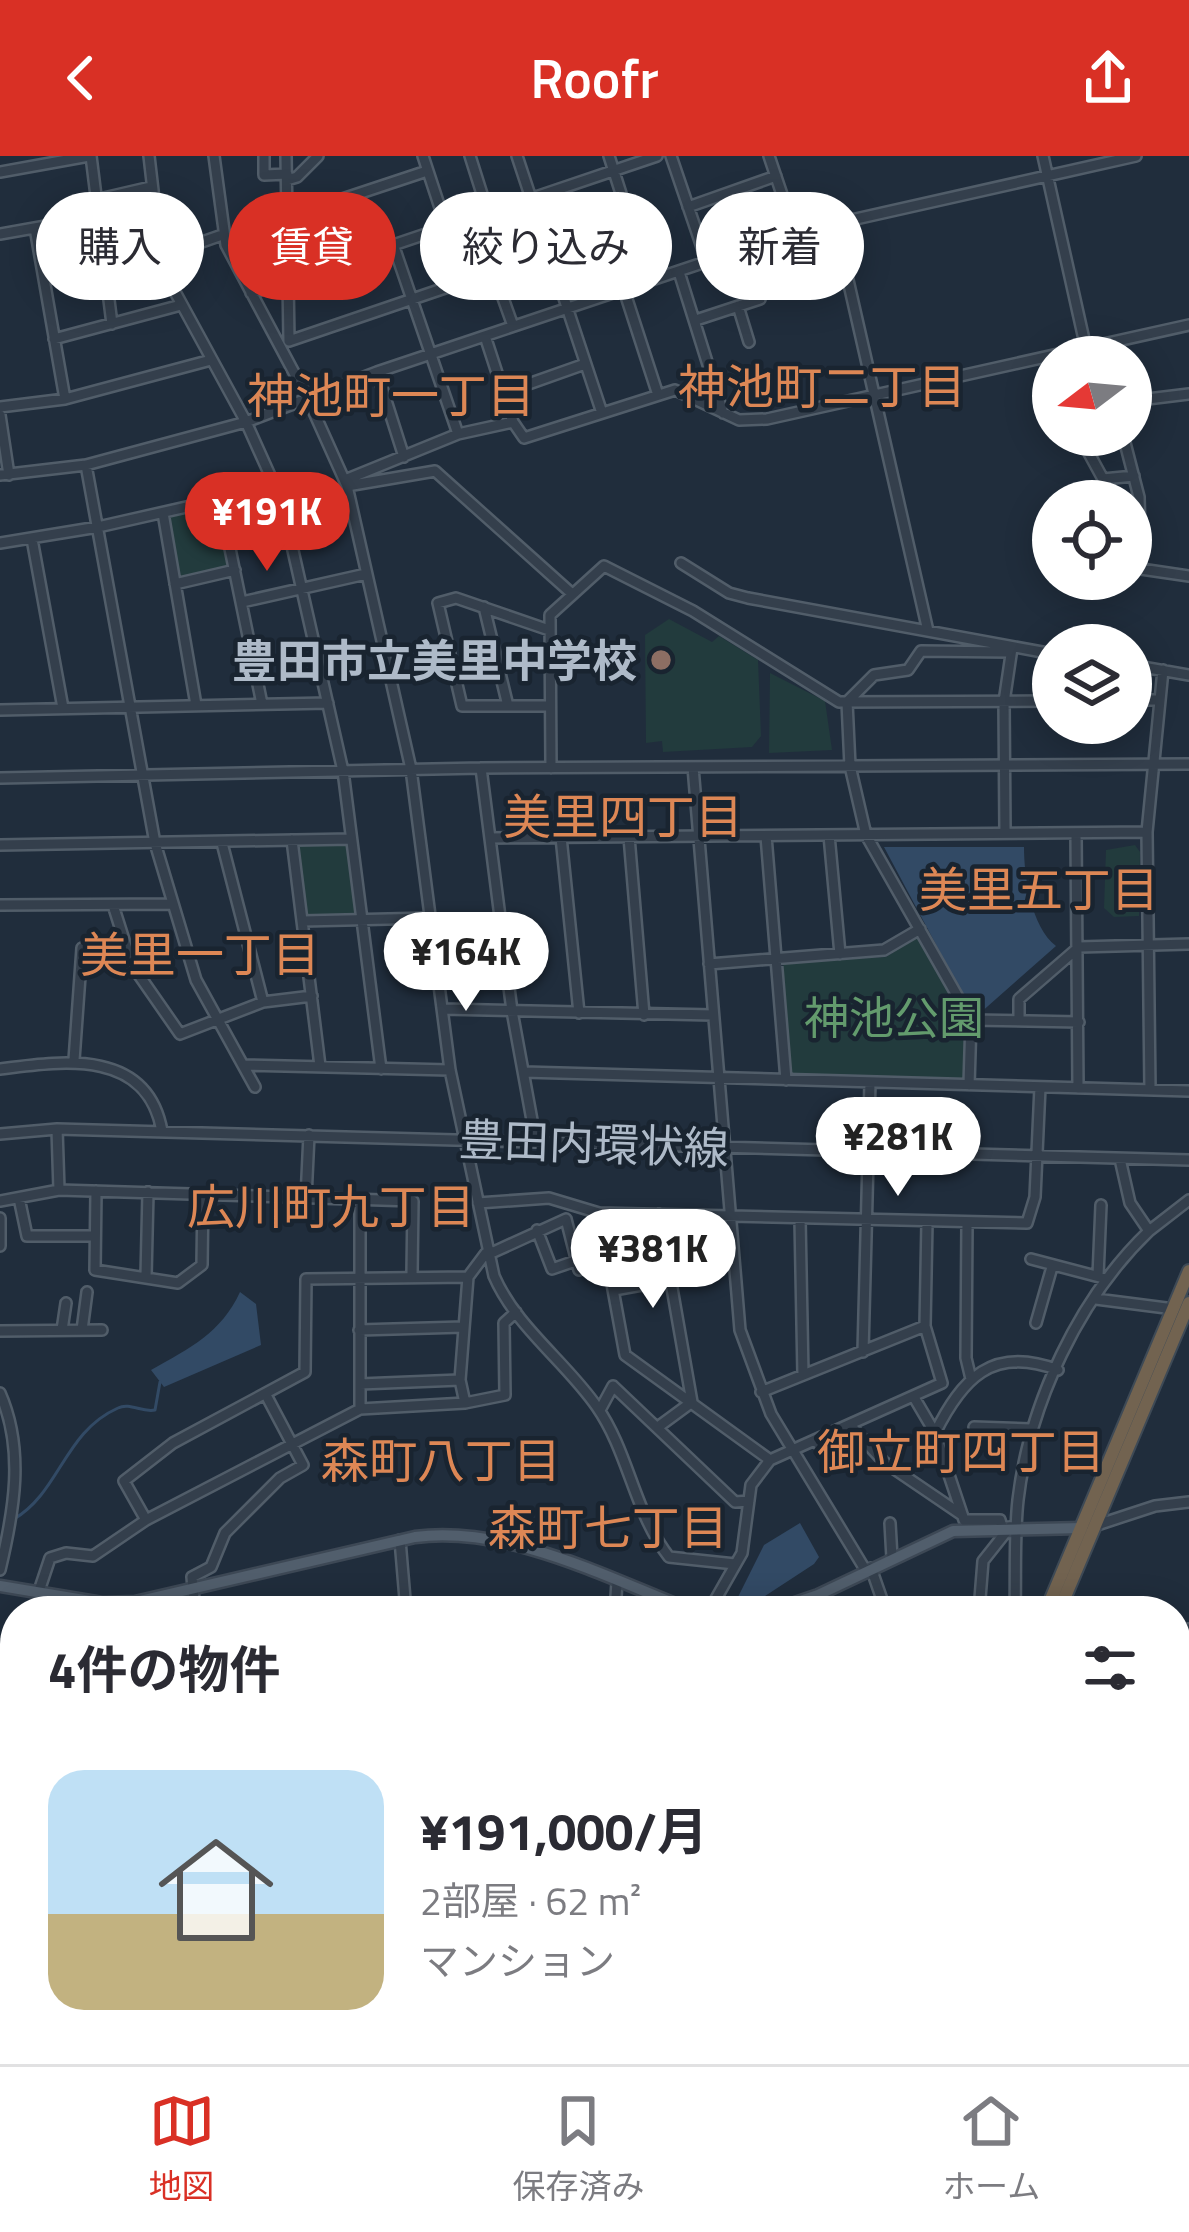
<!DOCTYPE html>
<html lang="ja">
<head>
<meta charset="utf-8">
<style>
	body { margin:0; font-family:"Titillium Web","Noto Sans JP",sans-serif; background:#f7f7f7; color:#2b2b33; height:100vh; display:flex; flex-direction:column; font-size:45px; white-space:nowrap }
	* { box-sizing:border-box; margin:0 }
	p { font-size:39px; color:#7c7c81 }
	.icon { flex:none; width:66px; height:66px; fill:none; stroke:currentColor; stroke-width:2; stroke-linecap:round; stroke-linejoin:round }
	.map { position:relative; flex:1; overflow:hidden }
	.sheet { position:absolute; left:0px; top:1440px; width:1191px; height:468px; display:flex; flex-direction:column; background:#fff; border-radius:48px 48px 0 0; box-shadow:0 6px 30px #0003 }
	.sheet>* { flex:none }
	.banner { position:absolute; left:36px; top:36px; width:1119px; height:108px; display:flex; gap:24px }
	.needle { width:78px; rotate:254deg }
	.fabs { position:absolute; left:1032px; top:180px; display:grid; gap:24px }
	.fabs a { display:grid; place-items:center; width:120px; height:120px; border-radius:50%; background:#fff; box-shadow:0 6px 30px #0003; font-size:60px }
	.price { position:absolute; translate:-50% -102px; padding:0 27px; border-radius:42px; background:#fff; color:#222; font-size:39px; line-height:78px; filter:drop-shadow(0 3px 6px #0008) }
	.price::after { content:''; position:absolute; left:50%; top:72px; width:36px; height:27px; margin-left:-18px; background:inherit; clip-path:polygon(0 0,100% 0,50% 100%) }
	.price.current { background:#d93025; color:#fff }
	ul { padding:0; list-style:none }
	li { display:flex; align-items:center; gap:36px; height:300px; padding:0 48px }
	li+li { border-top:3px solid #e1e1e2 }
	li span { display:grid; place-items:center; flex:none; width:336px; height:240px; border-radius:36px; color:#555 }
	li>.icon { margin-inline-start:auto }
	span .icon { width:144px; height:144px; fill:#fffc; stroke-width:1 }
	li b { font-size:51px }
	h2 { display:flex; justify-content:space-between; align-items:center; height:144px; padding:0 48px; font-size:51px }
	.tag { padding:0 42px; border-radius:54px; background:#fff; box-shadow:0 6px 30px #0003; font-size:42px; line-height:108px }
	.tag.current { background:#d93025; color:#fff }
	header { display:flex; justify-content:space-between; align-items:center; height:156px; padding:0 48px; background:#d93025; color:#fff; font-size:54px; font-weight:600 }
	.tabs { display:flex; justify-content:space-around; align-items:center; height:168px; border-top:3px solid #e1e1e2; background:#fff; font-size:33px; color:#7c7c81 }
	.tabs a { display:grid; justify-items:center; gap:6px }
	.tabs .current { color:#d93025 }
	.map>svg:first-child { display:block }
	.green { fill:#223b3d }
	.water { fill:#324a65 }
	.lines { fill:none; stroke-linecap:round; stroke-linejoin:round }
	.stream { stroke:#324a65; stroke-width:3 }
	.river { stroke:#324a65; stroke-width:14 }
	.minor-casing { stroke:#515d69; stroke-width:14 }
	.major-casing { stroke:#3d4855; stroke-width:15 }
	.highway-casing { stroke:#3e4a56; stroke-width:16 }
	.minor { stroke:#343f4c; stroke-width:9 }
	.major { stroke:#515e6c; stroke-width:10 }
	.highway { stroke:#726350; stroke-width:12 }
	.education-dot { fill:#8d6e63; stroke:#192430; stroke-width:4.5 }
	.labels { text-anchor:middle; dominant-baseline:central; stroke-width:9; stroke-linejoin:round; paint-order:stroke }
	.poi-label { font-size:45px; font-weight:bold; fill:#aebac8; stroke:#192430; text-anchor:end }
	.park-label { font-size:45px; fill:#639b6d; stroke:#192430 }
	.street-label { font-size:45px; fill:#aebac8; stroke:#192430 }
	.neighbourhood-label { font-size:48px; fill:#dd8755; stroke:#192430 }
</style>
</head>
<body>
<header><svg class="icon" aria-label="back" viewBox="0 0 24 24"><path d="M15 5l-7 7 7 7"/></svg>Roofr<svg class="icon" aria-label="share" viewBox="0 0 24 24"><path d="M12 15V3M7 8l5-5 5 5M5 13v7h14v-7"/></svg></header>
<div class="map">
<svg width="1189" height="1908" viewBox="0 0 1189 1908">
	<rect width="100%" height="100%" fill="#202d3c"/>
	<path class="green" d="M216,350l14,59 -52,12 -11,-61z
		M669,463l43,23 7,-6 39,24 3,76 -9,11 -89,5 -1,-11 -16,2 -1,-108z
		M770,517l55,28 7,49 -63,3z
		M346,687l9,70 -48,3 -10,-71z
		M1135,689l5,7 -1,64 -25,1 -10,-9 2,-58z
		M918,781l49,83 -2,60 -174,-4 -8,-113 103,-6z
		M1189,1709v199h-8l-5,-198z
		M15,1863v30h158l10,15h-183v-35z"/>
	<path class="water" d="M884,691h140c0,29 7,80 32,99l-77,68 -7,-2z
		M240,1136l16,12 5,41 -97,42 -13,-17c39,-22 70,-37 89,-78z
		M800,1367l19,34 -5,7 -55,36 -23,1 28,-56z"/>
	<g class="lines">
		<path class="stream" d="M14,1363c46,-27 50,-87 104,-111 12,-6 24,5 37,2l5,-28"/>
		<path class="river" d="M0,1681l15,11
			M224,1893l14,15"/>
		<defs>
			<path id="minor" d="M91,0l21,168
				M149,0l13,112 84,154 36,80 61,269 38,298
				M214,0l12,89 81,152 40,89 64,283 39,301 44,206c22,51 72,86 103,131 32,46 37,105 72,150l66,7
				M264,0v19l23,-1
				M286,0l3,185
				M423,0l23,70
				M470,0l18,57
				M517,0l85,257
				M609,0l40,125
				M671,0l36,106
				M769,0l26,77
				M1043,0l42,188
				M0,16l89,-16
				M287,24l10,-3 21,-21
				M95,44l56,-13
				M688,51l88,-31
				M288,61l139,-46
				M474,61l39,109
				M835,67l93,408
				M35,72l30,171
				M0,78l96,-17
				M789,78l14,53 44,-9
				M98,87l55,-15
				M393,88l65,190
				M549,97l83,-28
				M159,101l63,-22
				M679,116l44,141
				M103,129l59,-17
				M624,134l34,105
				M251,137l406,-137
				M738,150l11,36
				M696,164l64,-21 -12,-51
				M485,180l28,86 11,16 151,-48 64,30 28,-1 422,-94
				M54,183l127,-34
				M289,185l206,-70
				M377,216l27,85
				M503,237l82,-29
				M1131,245l58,-7
				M0,251l65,-8 146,-39
				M0,259l9,60
				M1079,279l24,44 -1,22
				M1123,279l16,62 2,72 48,7
				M86,309l69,378 41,137 59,107
				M0,319l86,-10 160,-43 131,-50 412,-138 347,-78
				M1103,323l31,-3
				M345,324l113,-46 55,-12
				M347,330l88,-15 135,121
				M220,344l42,204
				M163,357l33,192
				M32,383l31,169
				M0,387l98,-16 177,-40
				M681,407l48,30 19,5 305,56
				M175,428l60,-14
				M242,446l124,-28
				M484,451l24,99
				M549,474l-93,-32 -18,5 24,103h88
				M1131,509l58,10
				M1131,544h29
				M0,554l328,-7
				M693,611l47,563 31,84 95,157
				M481,612l31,243 24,131
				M551,612l-1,-153 54,-49 89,45 146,91 214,-1
				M0,622l481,-10 708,-4
				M1005,676l-1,-130 8,-54
				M1076,678l2,254
				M829,679l11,119
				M766,680l20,244
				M561,681l18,176
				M629,681l15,178
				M490,682l657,-6
				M292,684l28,226
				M222,687l41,159
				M0,689l351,-6
				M0,749l172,-1
				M113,749l19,60 48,69 83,-32 49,-6
				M303,765l128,-3
				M709,808l175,-14 36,-21
				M443,853l270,6
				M971,864l108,2
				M1019,865v-22l60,-52 110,-3
				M74,904l8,-112 45,3
				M244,909l206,5
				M0,913c62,-8 147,-21 162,62
				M524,916l665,19
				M969,929l2,-65 -105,-185 -16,-69 -3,-64 27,-27 34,-5 13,-19 89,1
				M1150,934l-3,-258 16,-162
				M57,973l2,61
				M0,978l57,-5 1132,31
				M96,1035l-1,79 83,13 24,-18 1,-70
				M19,1042l8,38h68
				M306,1042l3,-63
				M0,1045l59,-11 354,11 -1,74
				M478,1047l71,-5 50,15 428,10 8,-26 5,-110
				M599,1057l26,142 145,105
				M659,1058l33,188
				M0,1062v28
				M800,1063l3,156
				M967,1067l-1,135 5,21
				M537,1074l15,39 26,-9
				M1149,1075l40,-31
				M486,1097l-18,24 -8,103 5,23 40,-8 -1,-72 12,-11
				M487,1099l79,-36 13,51
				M1031,1103l76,20
				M1098,1120l3,-71
				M146,1121l2,-85
				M614,1134l56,-10
				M1096,1143l78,10
				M1036,1167l16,-56
				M62,1174l4,-27
				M82,1174l5,-38
				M359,1174l104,-3
				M0,1175l102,-1
				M863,1196l7,-270
				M360,1228l100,-4
				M761,1236l164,-66
				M0,1237c25,57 14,118 0,177
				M915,1243l20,34
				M360,1253l105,-6
				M600,1254l13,-24 122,116 14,-1
				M851,1270l33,36 78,53
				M658,1271l34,-25
				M974,1271l57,2
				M816,1284l17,27
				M146,1364l-22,-39 49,-38 132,-71 1,-93 162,-2
				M890,1367l2,35
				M1002,1371l-2,-7h-36l-29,-87c27,-54 57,-88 123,-63
				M1091,1371l64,-21 34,-4
				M400,1384l6,71
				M871,1412l15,43
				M39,1435l11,-33 16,-5 27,3 53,-36 214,-111v-209
				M195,1455l-3,-34 19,-10 14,-34 55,-55 23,-13 -37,-70
				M615,1455l2,-29
				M709,1455l33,-58 9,-68 19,-25 172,-77 -17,-57 2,-104
				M979,1455l4,-50 27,-34
				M1015,1455c1,-36 -1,-75 3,-111 11,-96 61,-202 131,-269l-19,-28 -10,-44
				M1176,1475l13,-2
				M0,1542l11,-29
				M1176,1544l13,-5
				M0,1616l15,-17
				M1176,1622l13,-2
				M0,1647l15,13
				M1176,1685l13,-1
				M0,1708l15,13
				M0,1851l15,-11
				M0,1865l15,-10
				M179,1893l14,15
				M256,1893l15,15
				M441,1893l1,15
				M550,1893l1,15
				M856,1893l1,15
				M978,1893l1,15
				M1035,1893l1,15"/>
			<path id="major" d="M0,1430l102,17 33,-1 280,-65c94,-12 192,41 278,74
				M771,1455l47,-16 135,-64 129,-3"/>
			<path id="highway" d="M1046,1455l143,-340
				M1059,1455l130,-308
				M676,1908l14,-15
				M690,1908l13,-15"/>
		</defs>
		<use href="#minor" class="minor-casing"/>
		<use href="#major" class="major-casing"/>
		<use href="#highway" class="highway-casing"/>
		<use href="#minor" class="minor"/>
		<use href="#major" class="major"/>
		<use href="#highway" class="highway"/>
	</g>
	<circle class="education-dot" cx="661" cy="504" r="12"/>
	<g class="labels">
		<g class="poi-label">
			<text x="637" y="504">豊田市立美里中学校</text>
		</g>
		<g class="park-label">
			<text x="894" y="861">神池公園</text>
		</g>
		<g class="street-label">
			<text transform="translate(594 987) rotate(2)">豊田内環状線</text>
		</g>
		<g class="neighbourhood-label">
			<text x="822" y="230">神池町二丁目</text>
			<text x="391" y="239">神池町一丁目</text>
			<text x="623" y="660">美里四丁目</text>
			<text x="1039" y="733">美里五丁目</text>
			<text x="200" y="798">美里一丁目</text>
			<text x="331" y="1050">広川町九丁目</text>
			<text x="961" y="1295">御立町四丁目</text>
			<text x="441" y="1304">森町八丁目</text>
			<text x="608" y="1371">森町七丁目</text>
		</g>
	</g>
</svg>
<div class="fabs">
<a><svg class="needle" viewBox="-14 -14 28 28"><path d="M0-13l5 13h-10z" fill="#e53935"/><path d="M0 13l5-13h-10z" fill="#7c7c81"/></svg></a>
<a><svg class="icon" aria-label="locate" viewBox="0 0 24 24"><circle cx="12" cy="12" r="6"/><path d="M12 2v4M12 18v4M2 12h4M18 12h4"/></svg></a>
<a><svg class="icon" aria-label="layers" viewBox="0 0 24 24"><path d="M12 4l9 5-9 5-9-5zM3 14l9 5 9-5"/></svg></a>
</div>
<b class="price current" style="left:267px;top:418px">¥191K</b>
<b class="price" style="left:466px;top:858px">¥164K</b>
<b class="price" style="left:898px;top:1043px">¥281K</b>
<b class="price" style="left:653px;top:1155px">¥381K</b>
<div class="banner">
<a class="tag">購入</a>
<a class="tag current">賃貸</a>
<a class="tag">絞り込み</a>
<a class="tag">新着</a>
</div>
<section class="sheet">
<h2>4件の物件<svg class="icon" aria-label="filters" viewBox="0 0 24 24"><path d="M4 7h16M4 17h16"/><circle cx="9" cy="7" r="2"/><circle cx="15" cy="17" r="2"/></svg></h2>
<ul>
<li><span style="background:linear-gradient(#bfe0f5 60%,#c2b280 0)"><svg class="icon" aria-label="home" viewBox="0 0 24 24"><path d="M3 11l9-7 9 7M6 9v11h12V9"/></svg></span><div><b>¥191,000/月</b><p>2部屋 · 62 m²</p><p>マンション</p></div></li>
</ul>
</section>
</div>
<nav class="tabs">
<a class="current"><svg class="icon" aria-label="map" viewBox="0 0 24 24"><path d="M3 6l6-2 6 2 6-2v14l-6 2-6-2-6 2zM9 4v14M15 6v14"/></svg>地図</a>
<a><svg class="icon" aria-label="saved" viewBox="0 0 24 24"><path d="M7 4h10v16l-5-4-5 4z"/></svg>保存済み</a>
<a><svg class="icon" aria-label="home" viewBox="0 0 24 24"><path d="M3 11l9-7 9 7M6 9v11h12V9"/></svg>ホーム</a>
</nav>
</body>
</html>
